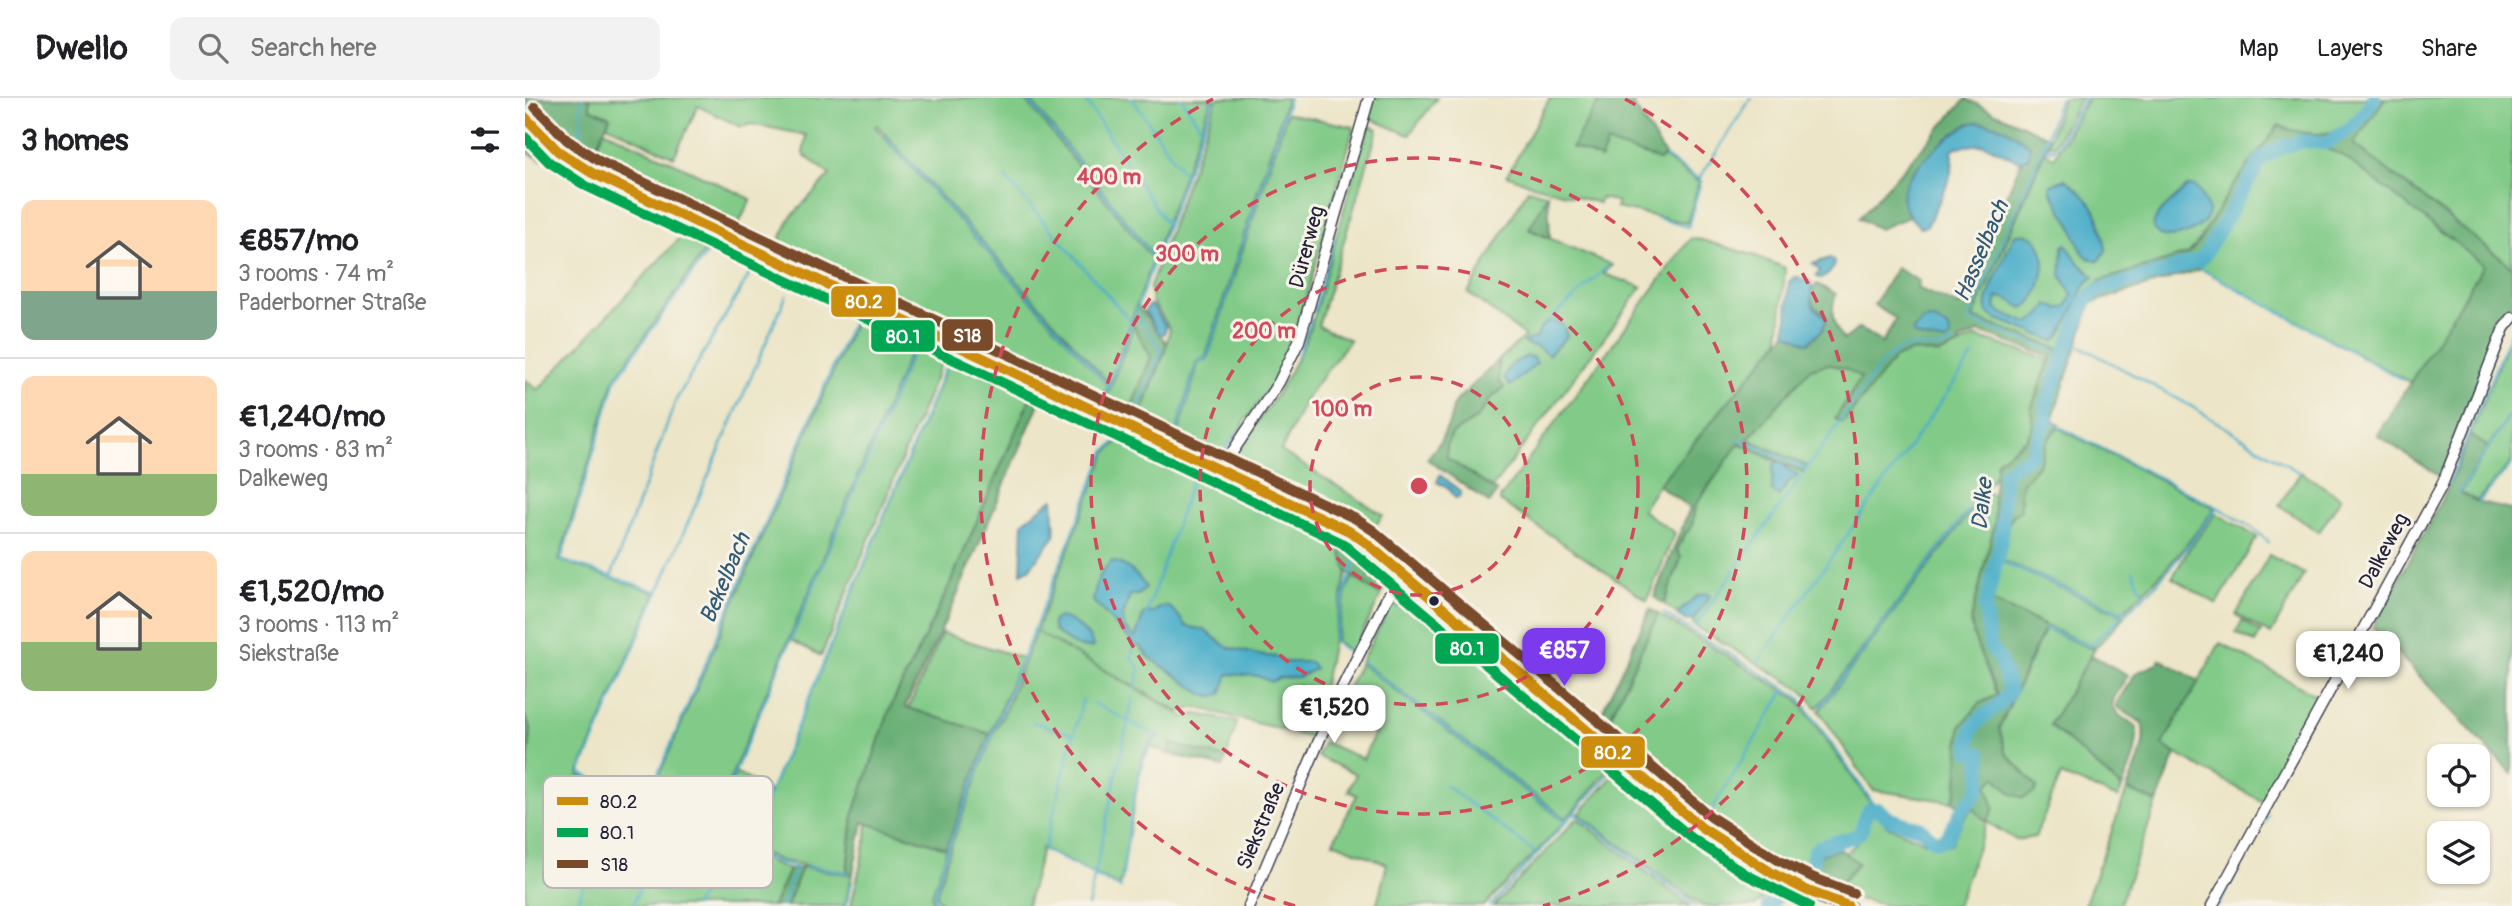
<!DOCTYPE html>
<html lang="en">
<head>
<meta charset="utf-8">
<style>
	body { margin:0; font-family:Pangolin,sans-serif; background:#f2f2f2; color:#202124; height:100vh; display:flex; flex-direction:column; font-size:26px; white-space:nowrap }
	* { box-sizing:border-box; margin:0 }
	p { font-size:23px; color:#757577 }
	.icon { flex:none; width:38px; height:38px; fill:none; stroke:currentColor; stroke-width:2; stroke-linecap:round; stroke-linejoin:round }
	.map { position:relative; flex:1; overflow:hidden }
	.details { display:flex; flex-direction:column; background:#fff; width:525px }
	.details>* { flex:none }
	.buttons { position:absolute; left:1902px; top:646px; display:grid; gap:14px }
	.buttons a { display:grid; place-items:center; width:63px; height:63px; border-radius:14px; background:#fff; box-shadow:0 2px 5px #0004; font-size:35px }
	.price { position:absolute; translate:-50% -60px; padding:0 16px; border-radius:14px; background:#fff; color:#222; font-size:23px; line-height:46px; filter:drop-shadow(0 2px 4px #0008) }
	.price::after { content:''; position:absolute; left:50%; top:42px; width:21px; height:16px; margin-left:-10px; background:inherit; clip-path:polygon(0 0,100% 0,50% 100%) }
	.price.active { background:#7c3aed; color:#fff }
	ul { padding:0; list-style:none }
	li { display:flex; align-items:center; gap:21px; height:175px; padding:0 21px }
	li+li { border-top:2px solid #e0e0e0 }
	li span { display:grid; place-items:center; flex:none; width:196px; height:140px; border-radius:14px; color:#555 }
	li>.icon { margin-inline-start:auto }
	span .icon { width:84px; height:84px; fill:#fffc; stroke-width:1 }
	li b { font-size:30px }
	h2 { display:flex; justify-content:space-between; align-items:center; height:84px; padding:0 21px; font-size:30px }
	header { display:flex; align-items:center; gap:42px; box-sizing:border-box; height:98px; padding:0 35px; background:#fff; border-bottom:2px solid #e0e0e0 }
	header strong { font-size:33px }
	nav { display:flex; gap:38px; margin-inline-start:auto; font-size:24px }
	.search { width:490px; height:63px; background:#f2f2f2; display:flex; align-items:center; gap:18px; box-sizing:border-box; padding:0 24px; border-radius:14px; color:#757577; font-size:26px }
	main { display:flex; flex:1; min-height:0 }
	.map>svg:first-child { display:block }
	.green { fill:#81ca87; stroke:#527661; stroke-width:2 }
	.forest { fill:#68ae74; stroke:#456858; stroke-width:2 }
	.water { fill:#4aadc9; stroke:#366882; stroke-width:2 }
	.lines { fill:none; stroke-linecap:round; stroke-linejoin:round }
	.stream { stroke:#4aadc9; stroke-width:2.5 }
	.river { stroke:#4aadc9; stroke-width:14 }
	.minor-casing { stroke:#403f50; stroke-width:13 }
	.major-casing { stroke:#403f50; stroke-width:17 }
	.minor { stroke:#fff; stroke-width:10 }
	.major { stroke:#fff; stroke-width:14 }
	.bus-1-casing { stroke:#f7f3e8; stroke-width:16 }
	.bus-2-casing { stroke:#f7f3e8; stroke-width:16 }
	.bus-3-casing { stroke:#f7f3e8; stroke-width:16 }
	.bus-1 { stroke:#cc8c0c; stroke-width:10 }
	.bus-2 { stroke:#00a651; stroke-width:10 }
	.bus-3 { stroke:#7a4b2a; stroke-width:10 }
	.ring { fill:none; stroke:#d1495b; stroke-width:3.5; stroke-dasharray:12 9 }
	.bus-dot { fill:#22223b; stroke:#f7f3e8; stroke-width:2.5 }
	.labels { text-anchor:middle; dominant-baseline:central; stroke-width:6; stroke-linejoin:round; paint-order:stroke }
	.street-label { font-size:21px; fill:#22223b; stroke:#f7f3e8 }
	.water-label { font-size:23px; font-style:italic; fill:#325a74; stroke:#f7f3e8 }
	.key { fill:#f7f3e8; stroke:#b7b4b4; stroke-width:2 }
	.key-label { font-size:19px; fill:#22223b }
	.centre { fill:#d1495b; stroke:#f7f3e8; stroke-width:3.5 }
	.ring-label { font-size:21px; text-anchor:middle; font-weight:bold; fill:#d1495b; stroke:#f7f3e8; stroke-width:6; stroke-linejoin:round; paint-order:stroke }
	.line-badge { stroke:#f7f3e8; stroke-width:2.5 }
	.badge-label { font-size:19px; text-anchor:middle; font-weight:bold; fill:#fff }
</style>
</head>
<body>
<header>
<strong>Dwello</strong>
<div class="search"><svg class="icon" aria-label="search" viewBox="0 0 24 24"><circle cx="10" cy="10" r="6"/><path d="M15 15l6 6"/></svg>Search here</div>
<nav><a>Map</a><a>Layers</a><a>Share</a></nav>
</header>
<main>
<section class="details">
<h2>3 homes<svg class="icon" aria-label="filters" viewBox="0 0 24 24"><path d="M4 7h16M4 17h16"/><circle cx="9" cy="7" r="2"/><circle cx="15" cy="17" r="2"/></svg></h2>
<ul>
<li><span style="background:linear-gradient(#ffd9b3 65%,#7fa58c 0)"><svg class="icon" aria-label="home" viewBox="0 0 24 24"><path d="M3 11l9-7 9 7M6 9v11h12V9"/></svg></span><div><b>€857/mo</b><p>3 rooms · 74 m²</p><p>Paderborner Straße</p></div></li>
<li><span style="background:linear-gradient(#ffd9b3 70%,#8fb573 0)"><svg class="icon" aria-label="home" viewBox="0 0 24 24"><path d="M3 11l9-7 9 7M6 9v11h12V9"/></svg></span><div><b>€1,240/mo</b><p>3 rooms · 83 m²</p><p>Dalkeweg</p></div></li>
<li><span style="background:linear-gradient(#ffd9b3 65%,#8fb573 0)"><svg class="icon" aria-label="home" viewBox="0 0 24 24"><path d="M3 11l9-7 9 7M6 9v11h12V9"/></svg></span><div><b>€1,520/mo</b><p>3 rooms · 113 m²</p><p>Siekstraße</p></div></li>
</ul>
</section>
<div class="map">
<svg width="1987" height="808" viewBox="0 0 1987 808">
	<rect width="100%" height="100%" fill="#f7f3e8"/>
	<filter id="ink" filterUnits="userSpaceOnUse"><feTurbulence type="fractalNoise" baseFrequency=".0143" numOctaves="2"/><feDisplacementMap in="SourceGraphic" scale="14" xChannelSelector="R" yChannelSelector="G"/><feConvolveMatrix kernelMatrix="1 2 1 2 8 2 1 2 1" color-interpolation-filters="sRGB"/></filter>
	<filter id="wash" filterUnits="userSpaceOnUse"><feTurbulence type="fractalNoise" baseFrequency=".00686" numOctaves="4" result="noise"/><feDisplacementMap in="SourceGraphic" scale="28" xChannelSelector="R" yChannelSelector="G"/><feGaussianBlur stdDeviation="1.57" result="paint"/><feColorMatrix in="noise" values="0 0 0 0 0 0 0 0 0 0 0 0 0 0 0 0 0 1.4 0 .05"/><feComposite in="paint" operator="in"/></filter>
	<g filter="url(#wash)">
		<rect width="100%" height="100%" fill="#ece5c7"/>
		<path class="green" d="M65,0h434l129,162 -44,123 -232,-258 -2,2 233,259 -7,17 -327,-151 16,-34 40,-43 -27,-21 3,-19 -54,-11 -11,3 -43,-21 -24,51 -67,-32 3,-8 -21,-9z
			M504,0h183l-58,158z
			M692,0h70l-82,260 -8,2 -23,78 -35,-17 26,-70 5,-22 -18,-28 -2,-14z
			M849,0h63l-28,37 -40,-17z
			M1025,0h51l-28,50 34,-5 53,17 3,-3 36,25 -12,41 -71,-15 2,-6 -17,-4 -2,5 -70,-19 -22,-9z
			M1538,0h18l-27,47 -7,1z
			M1563,0h281c-19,26 -30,40 -63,35 -10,-2 -18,-3 -27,-8l-49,65 -31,52 -11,12 -88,27c-24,15 -29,44 -37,69l-90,-32 72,-167 9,7z
			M1860,0h127v169l-159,-124z
			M762,15l67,14 -59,211 -20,41 -50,71 -11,5 -37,-16 22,-78 8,-1z
			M844,28l9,3 -60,197 32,14 -43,57 -26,54 102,64 -15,21 -26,-19 -109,-50 1,-12c31,-42 60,-82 78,-131l51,-183h2z
			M79,32l147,69 -16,32 -143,-68 -2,-2z
			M1781,47l21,3 15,7 143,110 -74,118 -212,-115 66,-106 22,-13z
			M1003,91l20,6 -18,35 82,35 -8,9 38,13 -150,201 -45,-30v-13l5,-11 25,-16 14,-20 13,-10 -5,-7v-21l26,-24 -57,-43z
			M162,132l22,15 -95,135 -55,180 97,33 -78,182 211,95 -16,36h-248v-114l6,-64 -6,-11v-337l13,10z
			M1170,140l58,17 32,13 -6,72 -7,12 -114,133 -16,25 33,23 -28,67 -147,-99v-3l190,-259z
			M333,216l57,26 -206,489 -61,-28z
			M609,227l17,32 -23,59 -24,-11z
			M1987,233v131l-35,39 -16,-8 49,-79 -22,33 -18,-12z
			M1451,239l73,23 -18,49 2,16 -6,13 -30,23 -1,13 -179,234 -14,-17 -110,-66v-5l15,-21 -1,-6 -10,3 -20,18 -13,-10 17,-46 -4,-8 8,-16 7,-8 3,-20 44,-63 38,19 -3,4 -2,25 13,-2 3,-7 8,-5 -14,-14 21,9 3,-6 -59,-27 63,-70 18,-5 18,5 15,9 -25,40 7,4 52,-65 18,-6 26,3z
			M392,243l28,13 -124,302 -30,-16z
			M426,258l80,40 -85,197 -55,113 -38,110 -6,56 -66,-11 -33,-15z
			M1532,329l158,81c-28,37 -57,73 -93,104l-121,-52c3,-19 3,-40 20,-50l-1,-18 2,-8 17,-20 7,-21z
			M596,341l203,96 16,12 7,25 -34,166 -117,-31 -16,5 -143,-80 148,85 11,-3 41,8 -11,36 -54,-14 -3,10 -19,-8 9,-10 -3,-1 -14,22 -22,130 -78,-39 -15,58h-83l-8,-10 15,-50 43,-114 9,-17 103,-262z
			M1776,374l40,26 -22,34 -40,-27z
			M1461,393l7,5 2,26 -24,98 3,17 23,58 -37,32 -3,63 -5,12 -79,-12 -54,-79z
			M1691,415l41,24 -40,67 -45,-26 17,-29z
			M1744,457l35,19 -33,60 -35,-19z
			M1476,464l124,54 -30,32 -104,-47z
			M828,479l28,19 -29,57 -16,-12 11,-53z
			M867,506l50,18 169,145 -45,52 -205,-158z
			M1133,516l139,85 73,103 -9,12 -5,14 -6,5 -32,11 -6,6 -5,12 -12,12 -66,-37 -22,-17 5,-7 -106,-87z
			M1717,523l19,11 -6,11 -19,-10z
			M1520,531l49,21 -44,75 72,63 -4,10 -57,-23 -26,62 -19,3 -29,-18 -30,84h-68l-57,-13 26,-29 -13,-11c14,-10 21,-18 25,-35l6,-4 4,2 7,10 51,21 13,-3 11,-22 10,-14 15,13 7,-13 -7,-22 8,-10 42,11 -31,-34 -7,-25z
			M417,535l80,25 -32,76 -82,-25z
			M1695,545l101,55 -58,104 -101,-56z
			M835,565l205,159 -81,84h-105l-2,-2 10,-40 -54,-22 24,-47 -9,-4 8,-17 -39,-18 7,-14 39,17 12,-27 -36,-26z
			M211,675l32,17 -22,56 -33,-16z
			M1090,676l94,78 27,21 36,17 -17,16h-53l-123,-92z
			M1602,692l30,12 -38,104h-35z
			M1052,720l113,88h-196z
			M342,725l79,25 -1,8 -13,39v5l6,6h-87l15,-66z
			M277,769l50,8 -7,31h-58z"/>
		<path class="forest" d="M0,0h65v10l20,9 -22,47 -25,-16z
			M1076,0h28l36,57 -5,5 -53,-17 -6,16 -29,-12z
			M1844,0h16l-31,46 158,123v43l-12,17 -58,151 -65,-43 107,-170 -142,-110c-27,-12 -53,-12 -77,7l-66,108 -108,33 -39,117 7,4 -13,19 -7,21 -17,20 -2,8 1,18 -8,5 -6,11 -16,75 54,25 -46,102 7,25 31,34 -3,6 -11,5 -11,-4 -17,-17 -8,9 7,22 -7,14 -15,-14 -20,-6 5,-13 3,-62 20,-24 17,-8 -23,-58 -3,-17 24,-98 -2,-26 4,-35 30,-23 6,-13 -2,-16 20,-52 -72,-25 -20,9 2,3 -22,10 -26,-3 -18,7 -52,65 -8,-4 26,-41 -15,-9 -18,-5 -18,5 -62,70 59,27 -4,6 -64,-29 -44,63 -3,20 -7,8 -8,16 4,8 -17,46 -10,-7 36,-89 -32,-23 128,-152 22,10 14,-13v-18c-13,-6 -13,-19 -5,-28l19,10c-6,18 -4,32 8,46l15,-12 23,15 14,-24 -22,-14 22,-37 23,13 -2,7 42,18 62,-144 8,-6 1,-10 -10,-8 -51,-15c-20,13 -59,44 -65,67 -3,10 2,18 5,27l-30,12 -20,-11 107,-119 84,39 -77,180 89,32c11,-25 13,-54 38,-69l88,-27 11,-12 31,-52 49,-65c9,6 17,6 27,8 33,5 44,-9 63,-35z
			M0,33l17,20v9l-17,-9z
			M1023,97l2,43 -21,-9z
			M612,206l30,40 -28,77 -11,-5 23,-59 -20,-36z
			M974,262v21l5,6 -13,11 -14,20 -25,16 -5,11v13l50,34 -8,11 -62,-44 13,-17 10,-21 4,-18z
			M506,298l10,3 -86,201 -50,107 85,27 -44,114 -83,-26 -10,51 -6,-1 6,-56 38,-110 55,-113z
			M1945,337l18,12 -29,45 21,11 32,7v264l-139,-147 77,-143z
			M821,438c17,12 30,26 46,40l-11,20 -34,-24 -7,-25z
			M878,489l39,35 -50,-18z
			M1125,511l8,5 -52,112 106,86 -5,8 -112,-93z
			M1566,557l37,20c-19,30 -25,31 8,52 4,21 -7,41 -14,61l-72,-63z
			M1635,561l39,22 -37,64 14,9 -19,48 -30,-13c8,-21 21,-42 15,-66l-25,-16v-5l19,-29 21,-9z
			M0,619l6,11 -6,64z
			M646,646l55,14 -3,9 -54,-13z
			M1315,751l18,14 -26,30 -28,-12 11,-10 5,-16z
			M277,769l-15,39h-14l16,-36z"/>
		<path class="water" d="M1452,24c24,2 35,9 53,24l-1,10 -8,6 -37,-18 -28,3 -4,3c5,24 -15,54 -25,76l-5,2c-11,-8 -22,-21 -19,-37 4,-20 54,-67 74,-69z
			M1540,81c31,24 34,34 41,71l-7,11 -11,-3 -7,-8 -9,-23 -22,-37 1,-5z
			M1663,88h7c5,7 12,16 13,25 0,17 -30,29 -44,25 -3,0 -8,-4 -10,-6l-1,-5 5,-11z
			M1491,136c4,0 8,-1 11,0 27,8 18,63 -4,74l-17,-10 -9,-1 -2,11 7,5 26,10 13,-8 7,-11 11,5 7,-2 6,-12 -11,-20 2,-28 3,-3 12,18 16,15 -7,5 -27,54 -6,5 -59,-23 -8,-6c0,-4 -1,-7 0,-11 2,-11 23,-59 29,-67z
			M1305,160l4,4c0,8 -7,16 -15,16l-3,-2 4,-5 -7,-7z
			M1269,179l16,4c4,10 0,20 3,25 3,5 10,8 14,13l-5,11 -14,13 -22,-10 3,-51z
			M624,207h3l14,22 -2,7h-5l-14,-23z
			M1407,221l16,8 3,10 -5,5 -24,-4 -9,-4v-3l11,-11z
			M1025,222l13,5 4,11 -18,19 -12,-8 -12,-3 -2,-2 14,-5 4,-10z
			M1002,258l5,1 5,6 -27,23 -6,-7c2,-13 12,-18 23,-23z
			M1252,364l5,1 4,5 11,6 -1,3 -8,5 -9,14 -7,-5 1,-25z
			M915,377l20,16 1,6 -6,1 -6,-9 -12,-7z
			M528,401l2,37 -26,33 -8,4 2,-51z
			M587,463c16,4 26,13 34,27l-8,7h-8l-7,21 1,11 11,11 9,-25h8c18,-15 23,-1 34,13l18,4 23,17 32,8 19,2 5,5h27l5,7 -16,8 -20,1 -8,4 -13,-6 -30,-2 -7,20 -8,2 -9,-1 -55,-38 -9,-11h-4l-43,-45c3,-17 5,-28 19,-40z
			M1182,495l3,3 -17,24 -6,1 -10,-7 20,-18z
			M533,519c13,1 34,17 35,30 -15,4 -28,-8 -39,-16l-2,-9z"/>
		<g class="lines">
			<path class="stream" d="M57,0l-2,56 11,10 136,65
				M502,0l128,161
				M559,0l82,126
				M607,0l53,78
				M656,0l21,31
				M1535,0l-17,49 -75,173 97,35
				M0,5l17,22
				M360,38l224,250
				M0,48l15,6
				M1519,49l6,3 6,-2 29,-50
				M27,62l8,6 36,16
				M481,80l126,145
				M1174,81l52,-81
				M1133,120l30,9 13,-46 -35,-24
				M195,154l135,63 -209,487 134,61 16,4 -14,39
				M1666,165l212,117
				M789,213l21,-75
				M1025,222l57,-53
				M1544,242l120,65 111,68
				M773,257l13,-36
				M580,299l30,-82
				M1521,322l171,87 34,20 18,15
				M610,323l40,18 23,-79h8l83,-262
				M607,325l30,-73 -27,-37 79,-215
				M1214,341l68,30
				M686,358l8,1 25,-31
				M1922,389l65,-159
				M1934,395l53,-81
				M1953,405l34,-39
				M1472,462l126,53
				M1608,473l11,24
				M86,479l65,-177 76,-130
				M133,494l128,-296
				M1138,515l136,84 74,106v5
				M621,517l46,-136
				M1170,528l186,-262c33,-34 45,-5 74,-22
				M1520,530l44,18 62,-56 35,-41 31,-42
				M610,546l-4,13 9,11 -5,22
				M827,557l-18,-14 12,-53 12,-33
				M836,564l206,160
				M1233,564l215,-306
				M558,601l-39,151 51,25
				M568,605l64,33c-24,29 -29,106 -35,145
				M1296,608l163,-216
				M508,624l40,12
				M920,687l92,69
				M1152,700l41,33
				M120,704l-65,-29 78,-181 -97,-32 55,-181 96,-133
				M1186,713l75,-123
				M1050,715l121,93
				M1159,724l30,26 56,34
				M185,733l206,-489
				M222,750l203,-492
				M282,768l41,7
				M1256,772l18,8
				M570,778l26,12
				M1253,788l9,4
				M51,808l27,-73
				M108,808l15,-42
				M169,808l17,-24
				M321,808l6,-24
				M416,808l-7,-7v-3l14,-48 45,-116 112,-280 22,-21
				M563,808l45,-208
				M965,808l122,-135
				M1266,808l6,-4
				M1693,808l50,-91"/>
			<path class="river" d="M1243,808l44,-41 2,-13 5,-5 34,-10 8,-5 4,-16 4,-6 9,-1 12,10 31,10 14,12 11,-2 15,-28 17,-20 3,-14 -1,-23 -10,-3c-5,-38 27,-34 40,-61l-10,-30 -10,-14 -5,-38 16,-66 4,-70 26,-17 15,-35v-14l38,-103 10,-10 10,-5 67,-18 31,-11 60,-101 20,-11 23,-6 21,2 22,-13 13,-12 13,-20"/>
		</g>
	</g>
	<g filter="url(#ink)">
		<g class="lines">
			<defs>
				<path id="minor" d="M696,371l58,-87 20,-41 70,-243
					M724,808l89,-210 48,-96 17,-26
					M1687,808l230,-421 62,-157 8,-10"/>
				<path id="major" d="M0,19l33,34 34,22 757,358 16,11 337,286c47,34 90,59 146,78"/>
			</defs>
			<use href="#minor" class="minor-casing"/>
			<use href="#major" class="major-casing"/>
			<use href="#minor" class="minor"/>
			<use href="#major" class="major"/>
			<defs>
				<path id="bus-1" d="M0,19l33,34 34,22 757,358 16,11 337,286 70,45 36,18 40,15"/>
				<path id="bus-2" d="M0,39l24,25 37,24 756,357 351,296 54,36 62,31"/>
				<path id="bus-3" d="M10,9l32,33 32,21 757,358 18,12 337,286 67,43 36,18 39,15"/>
			</defs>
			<use href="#bus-1" class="bus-1-casing"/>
			<use href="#bus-2" class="bus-2-casing"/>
			<use href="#bus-3" class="bus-3-casing"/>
			<use href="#bus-1" class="bus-1"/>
			<use href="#bus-2" class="bus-2"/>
			<use href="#bus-3" class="bus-3"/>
		</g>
	</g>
	<g class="ring">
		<circle cx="894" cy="388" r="109"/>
		<circle cx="894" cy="388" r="219"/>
		<circle cx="894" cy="388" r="328"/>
		<path d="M770 808A438 438 0 0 1 688 1M1100 1A438 438 0 0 1 1018 808"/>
	</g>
	<circle class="bus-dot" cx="909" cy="503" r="6"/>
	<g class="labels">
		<g class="street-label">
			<text transform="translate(782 149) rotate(-75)">Dürerweg</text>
			<text transform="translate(1859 453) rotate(-62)">Dalkeweg</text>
			<text transform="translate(736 728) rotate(-67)">Siekstraße</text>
		</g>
		<g class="water-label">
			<text transform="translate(1456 153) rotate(-67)">Hasselbach</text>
			<text transform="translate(1457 406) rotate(-84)">Dalke</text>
			<text transform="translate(200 480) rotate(-67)">Bekelbach</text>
		</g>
	</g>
	<rect x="18" y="678" width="230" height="112" rx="10" class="key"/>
	<rect x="32" y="699" width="31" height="8" fill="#cc8c0c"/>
	<rect x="32" y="730" width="31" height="9" fill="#00a651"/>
	<rect x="32" y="762" width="31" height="8" fill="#7a4b2a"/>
	<g class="key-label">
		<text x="75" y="710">80.2</text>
		<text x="75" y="741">80.1</text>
		<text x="75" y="773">S18</text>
	</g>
	<circle cx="894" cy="388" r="10" class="centre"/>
	<g class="ring-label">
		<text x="584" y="86">400 m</text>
		<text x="662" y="163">300 m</text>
		<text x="739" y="240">200 m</text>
		<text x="817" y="318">100 m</text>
	</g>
	<g class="line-badge">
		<rect x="305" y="187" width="67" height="33" rx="7" fill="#cc8c0c"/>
		<rect x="416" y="220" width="53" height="34" rx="7" fill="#7a4b2a"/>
		<rect x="345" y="221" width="66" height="34" rx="7" fill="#00a651"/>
		<rect x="909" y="534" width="66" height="33" rx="7" fill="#00a651"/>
		<rect x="1055" y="637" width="66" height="34" rx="7" fill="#cc8c0c"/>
	</g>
	<g class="badge-label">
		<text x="339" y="210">80.2</text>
		<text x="442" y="244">S18</text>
		<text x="378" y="245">80.1</text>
		<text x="942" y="557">80.1</text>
		<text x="1088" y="661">80.2</text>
	</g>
</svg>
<div class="buttons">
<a><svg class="icon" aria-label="locate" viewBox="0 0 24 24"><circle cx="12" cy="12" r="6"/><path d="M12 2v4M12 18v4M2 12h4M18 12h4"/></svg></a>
<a><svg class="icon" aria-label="layers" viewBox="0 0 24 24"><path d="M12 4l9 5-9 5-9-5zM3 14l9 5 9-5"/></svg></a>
</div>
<b class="price active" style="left:1039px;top:590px">€857</b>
<b class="price" style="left:1823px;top:593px">€1,240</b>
<b class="price" style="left:809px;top:647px">€1,520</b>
</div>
</main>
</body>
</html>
